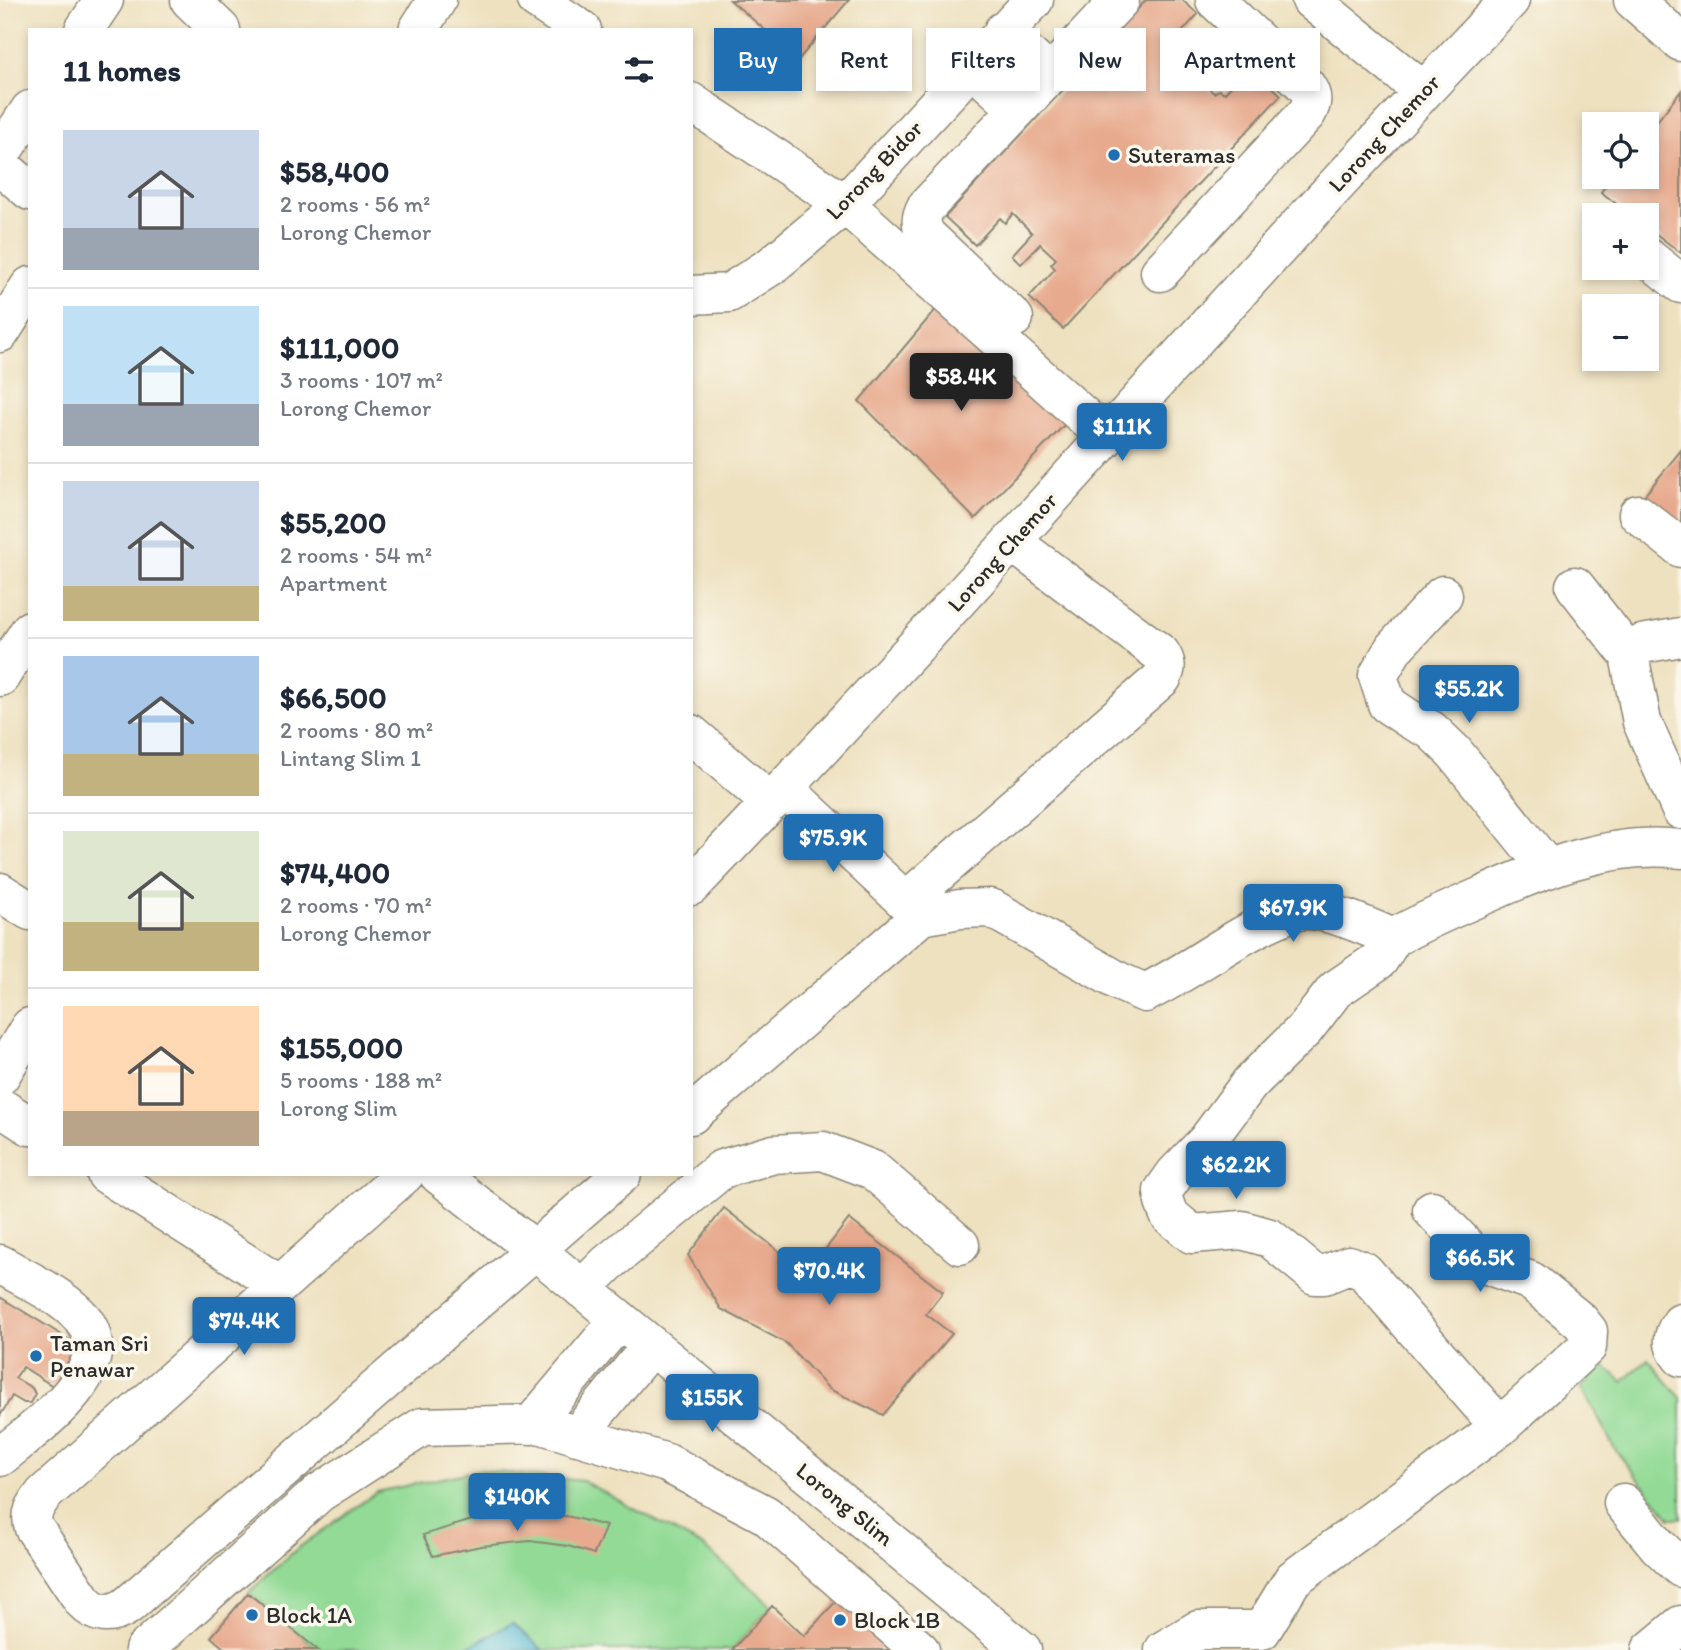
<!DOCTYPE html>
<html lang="en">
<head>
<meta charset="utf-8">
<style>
	body { margin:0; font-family:Itim,sans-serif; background:#f2f2f3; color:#1f2937; height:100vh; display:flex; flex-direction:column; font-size:26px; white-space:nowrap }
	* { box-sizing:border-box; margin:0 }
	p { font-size:23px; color:#747a83 }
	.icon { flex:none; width:38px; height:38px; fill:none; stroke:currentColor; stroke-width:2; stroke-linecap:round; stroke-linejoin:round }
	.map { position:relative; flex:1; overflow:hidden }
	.side { position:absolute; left:28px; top:28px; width:665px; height:1148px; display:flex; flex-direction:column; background:#fff; border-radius:0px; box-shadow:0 4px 10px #0003 }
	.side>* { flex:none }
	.hud { position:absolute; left:714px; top:28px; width:665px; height:63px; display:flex; gap:14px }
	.controls { position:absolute; left:1582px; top:112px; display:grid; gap:14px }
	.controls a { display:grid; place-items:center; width:77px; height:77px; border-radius:0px; background:#fff; box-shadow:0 4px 10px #0003; font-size:35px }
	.price { position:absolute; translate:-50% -60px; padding:0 16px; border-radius:7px; background:#1f6fb2; color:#fff; font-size:23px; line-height:46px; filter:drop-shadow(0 2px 4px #0008) }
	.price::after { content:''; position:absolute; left:50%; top:42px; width:21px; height:16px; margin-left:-10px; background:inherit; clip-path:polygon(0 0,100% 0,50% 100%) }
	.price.active { background:#222; color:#fff }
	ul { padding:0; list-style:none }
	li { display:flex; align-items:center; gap:21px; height:175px; padding:0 35px }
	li+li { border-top:2px solid #e0e1e3 }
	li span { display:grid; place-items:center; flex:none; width:196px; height:140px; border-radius:0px; color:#555 }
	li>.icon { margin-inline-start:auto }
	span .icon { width:84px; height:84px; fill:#fffc; stroke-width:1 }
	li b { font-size:30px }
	h2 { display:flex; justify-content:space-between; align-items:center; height:84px; padding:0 35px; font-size:30px }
	.chip { padding:0 24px; border-radius:0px; background:#fff; box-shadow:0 4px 10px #0003; font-size:24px; line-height:63px }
	.chip.active { background:#1f6fb2; color:#fff }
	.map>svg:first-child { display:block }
	.green { fill:#92da95; stroke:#5e8260; stroke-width:2 }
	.water { fill:#59bcd7; stroke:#427481; stroke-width:2 }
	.building { fill:#e7aa8e }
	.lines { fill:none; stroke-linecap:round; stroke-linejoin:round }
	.minor-casing { stroke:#8c8676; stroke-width:41 }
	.minor { stroke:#fff; stroke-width:38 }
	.poi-dot { fill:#1f6fb2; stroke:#fbf7ec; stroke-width:2.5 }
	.labels { text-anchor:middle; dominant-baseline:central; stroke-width:7; stroke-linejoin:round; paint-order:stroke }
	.street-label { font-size:23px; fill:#2b2b2b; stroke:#fbf7ec }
	.poi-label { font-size:23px; fill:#2b2b2b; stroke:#fbf7ec; text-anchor:start }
</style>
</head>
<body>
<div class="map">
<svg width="1681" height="1650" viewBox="0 0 1681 1650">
	<rect width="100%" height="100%" fill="#fbf7ec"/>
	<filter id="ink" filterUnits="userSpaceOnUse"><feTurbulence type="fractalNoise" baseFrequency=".0143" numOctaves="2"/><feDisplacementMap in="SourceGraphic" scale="14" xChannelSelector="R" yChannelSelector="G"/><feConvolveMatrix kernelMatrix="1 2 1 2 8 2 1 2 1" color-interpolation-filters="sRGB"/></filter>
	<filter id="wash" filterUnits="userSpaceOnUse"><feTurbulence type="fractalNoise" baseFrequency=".00686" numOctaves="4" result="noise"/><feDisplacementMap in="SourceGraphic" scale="28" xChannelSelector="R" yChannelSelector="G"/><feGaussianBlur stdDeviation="1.57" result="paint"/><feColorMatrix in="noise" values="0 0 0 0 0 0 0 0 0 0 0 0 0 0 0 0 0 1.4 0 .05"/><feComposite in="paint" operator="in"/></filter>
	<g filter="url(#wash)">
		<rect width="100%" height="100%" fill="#eee1c0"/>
		<path class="green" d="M1648,1359l33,39v120h-11l-54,-67 -35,-64 22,-22 20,17z
			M479,1470l104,11 121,66 68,59 -40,44h-414l-70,-57 50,-45 79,-56z"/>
		<path class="water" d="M512,1623l31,27h-80z"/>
		<g id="blocks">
			<path class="building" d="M730,0h119l-50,59z
				M1146,0h36l16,14 -23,26 7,6 -5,6 13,13 10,-11 12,11 -14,14 16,14 5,-3 6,3 25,-27 31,29 -218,234 -34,-32 26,-28 -4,-5 5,-5 -16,-15 -19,20 -9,-9 20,-22 -19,-19 -8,9 -5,-5 -25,27 -30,-28z
				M1681,91v162l-34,-26v-12h-16l-30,-23 11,-15h35v-43z
				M937,308l130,114 -92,97 -116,-118z
				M1681,450v94l-46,-37z
				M724,1208l83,65 42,-54 94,73 -17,22 26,20 -69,81 -54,-26 -43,-46 -65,-34 -33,-54z
				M0,1297l78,48 -25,41 -30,-19 -8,11 17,10 3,6 -5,9h-6l-12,-7 -12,20z
				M539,1512l32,5 35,9 -12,28 -26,-8 -38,-5 -49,5 -48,10 -10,-21 49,-15 36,-2 6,-5z
				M248,1593l70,57h-92l-15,-13z
				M838,1599l54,51h-160l40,-44 32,30z"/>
		</g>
	</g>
	<g filter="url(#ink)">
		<use href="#blocks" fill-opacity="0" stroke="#8c8676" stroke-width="2"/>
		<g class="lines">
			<defs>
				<path id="minor" d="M190,0l31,30
					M537,0l45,30
					M1311,0l112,91
					M1633,0l48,42
					M84,30l20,-30
					M418,30l19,-30
					M1003,31l47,44
					M971,67l47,42
					M691,102l154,102 261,232
					M0,155l30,-45
					M0,165l30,26
					M1647,257l34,27
					M1160,272l147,-159c6,-11 6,-17 -1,-27l-91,-86
					M691,295l38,-2 42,-27 74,-62 189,-204
					M1014,318l-87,-82c-7,-11 -7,-18 -1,-29l194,-207
					M0,333l30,-47
					M1638,514l43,34
					M1575,586l54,69 13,67 39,88
					M1443,595l-49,53 -16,28 9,28 24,16 20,10 23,22 94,117
					M1629,655l13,-11 39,-7
					M0,677l30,-47
					M691,734l80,69
					M785,789l136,127
					M691,886c279,-290 541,-596 819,-886
					M0,892l30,19
					M906,901l256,-223c5,-10 5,-15 -1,-24l-149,-112
					M1393,938l-14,22 -44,30 -30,39 -55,54 -44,59 -31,32 -12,17 1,11 5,13 23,19 50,-4 28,8 45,37h9l25,-10 15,6 136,156
					M0,1076l30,-49
					M0,1107l30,19
					M691,1115l230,-199 39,-7 31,-1 129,74 25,11c44,-21 82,-52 126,-72 11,-5 23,-11 35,-11 25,0 64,18 87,28 27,-15 54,-27 82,-39 64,-29 135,-59 206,-50
					M106,1174l174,111
					M405,1174l-361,320c-9,12 -15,20 -10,34l49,73c13,14 27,16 44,5l495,-432
					M438,1174l97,76 487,400
					M0,1264c25,15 57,29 78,50 51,50 -44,115 -78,143
					M582,1289l25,-25 115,-95 52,-15 49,-3 50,19 87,75
					M1681,1323c-9,12 -10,22 0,34
					M531,1425l88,-105
					M577,1436l74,-90
					M1623,1503l35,43 23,22
					M144,1650l175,-157 103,-66 117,-3 128,39 99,52 154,135
					M1164,1650l34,-20h64l31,-51 207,-152 87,-80 1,-16 -8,-10 -49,-40 -49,-18 -50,-53
					M1651,1650l30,-25"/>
			</defs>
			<use href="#minor" class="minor-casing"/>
			<use href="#minor" class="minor"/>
		</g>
	</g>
	<g class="poi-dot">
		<circle cx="1114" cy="155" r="7"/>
		<circle cx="36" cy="1356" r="7"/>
		<circle cx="252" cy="1615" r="7"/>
		<circle cx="840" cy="1620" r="7"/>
	</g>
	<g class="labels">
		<g class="street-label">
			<text transform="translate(1384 133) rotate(-47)">Lorong Chemor</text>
			<text transform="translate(874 170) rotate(-46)">Lorong Bidor</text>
			<text transform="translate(1002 552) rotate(-48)">Lorong Chemor</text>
			<text transform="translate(845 1504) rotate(39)">Lorong Slim</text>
		</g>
		<g class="poi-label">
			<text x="1128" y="155">Suteramas</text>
			<text x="50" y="1343">Taman Sri<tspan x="50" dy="26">Penawar</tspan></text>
			<text x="266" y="1615">Block 1A</text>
			<text x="854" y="1620">Block 1B</text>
		</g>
	</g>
</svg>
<div class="controls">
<a><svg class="icon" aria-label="locate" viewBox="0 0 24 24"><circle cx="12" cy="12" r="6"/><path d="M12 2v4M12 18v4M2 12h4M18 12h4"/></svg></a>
<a>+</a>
<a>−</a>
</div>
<b class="price active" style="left:961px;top:413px">$58.4K</b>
<b class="price" style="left:1122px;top:463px">$111K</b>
<b class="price" style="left:1469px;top:725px">$55.2K</b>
<b class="price" style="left:833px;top:874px">$75.9K</b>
<b class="price" style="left:1293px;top:944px">$67.9K</b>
<b class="price" style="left:1236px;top:1201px">$62.2K</b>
<b class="price" style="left:1480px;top:1294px">$66.5K</b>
<b class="price" style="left:829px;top:1307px">$70.4K</b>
<b class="price" style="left:244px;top:1357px">$74.4K</b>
<b class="price" style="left:712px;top:1434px">$155K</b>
<b class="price" style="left:517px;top:1533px">$140K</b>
<div class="hud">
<a class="chip active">Buy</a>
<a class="chip">Rent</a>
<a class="chip">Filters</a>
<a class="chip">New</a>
<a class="chip">Apartment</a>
</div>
<section class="side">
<h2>11 homes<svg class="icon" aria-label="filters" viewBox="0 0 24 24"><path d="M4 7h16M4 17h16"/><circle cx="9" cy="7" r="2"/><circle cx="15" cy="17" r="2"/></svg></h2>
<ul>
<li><span style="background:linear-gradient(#c9d6e8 70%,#9aa5b1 0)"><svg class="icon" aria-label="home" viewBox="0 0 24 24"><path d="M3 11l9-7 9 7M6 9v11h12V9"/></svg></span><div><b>$58,400</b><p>2 rooms · 56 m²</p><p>Lorong Chemor</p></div></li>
<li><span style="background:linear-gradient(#bfe0f5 70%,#9aa5b1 0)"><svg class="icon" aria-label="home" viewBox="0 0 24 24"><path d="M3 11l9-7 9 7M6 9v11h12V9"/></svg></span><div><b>$111,000</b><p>3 rooms · 107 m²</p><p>Lorong Chemor</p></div></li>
<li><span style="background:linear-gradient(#c9d6e8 75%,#c2b280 0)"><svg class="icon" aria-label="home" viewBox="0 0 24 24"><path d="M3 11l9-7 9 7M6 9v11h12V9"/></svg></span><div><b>$55,200</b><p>2 rooms · 54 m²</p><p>Apartment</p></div></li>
<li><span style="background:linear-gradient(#a9c7e8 70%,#c2b280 0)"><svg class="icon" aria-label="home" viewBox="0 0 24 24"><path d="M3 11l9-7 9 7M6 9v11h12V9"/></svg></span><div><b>$66,500</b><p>2 rooms · 80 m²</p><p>Lintang Slim 1</p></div></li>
<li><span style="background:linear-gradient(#dfe7d0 65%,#c2b280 0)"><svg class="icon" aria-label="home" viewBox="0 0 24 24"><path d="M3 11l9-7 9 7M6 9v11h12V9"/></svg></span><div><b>$74,400</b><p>2 rooms · 70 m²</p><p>Lorong Chemor</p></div></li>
<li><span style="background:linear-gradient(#ffd9b3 75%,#b9a48a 0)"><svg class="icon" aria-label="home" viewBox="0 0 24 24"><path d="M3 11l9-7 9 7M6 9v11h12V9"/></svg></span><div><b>$155,000</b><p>5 rooms · 188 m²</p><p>Lorong Slim</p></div></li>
</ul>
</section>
</div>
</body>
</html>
